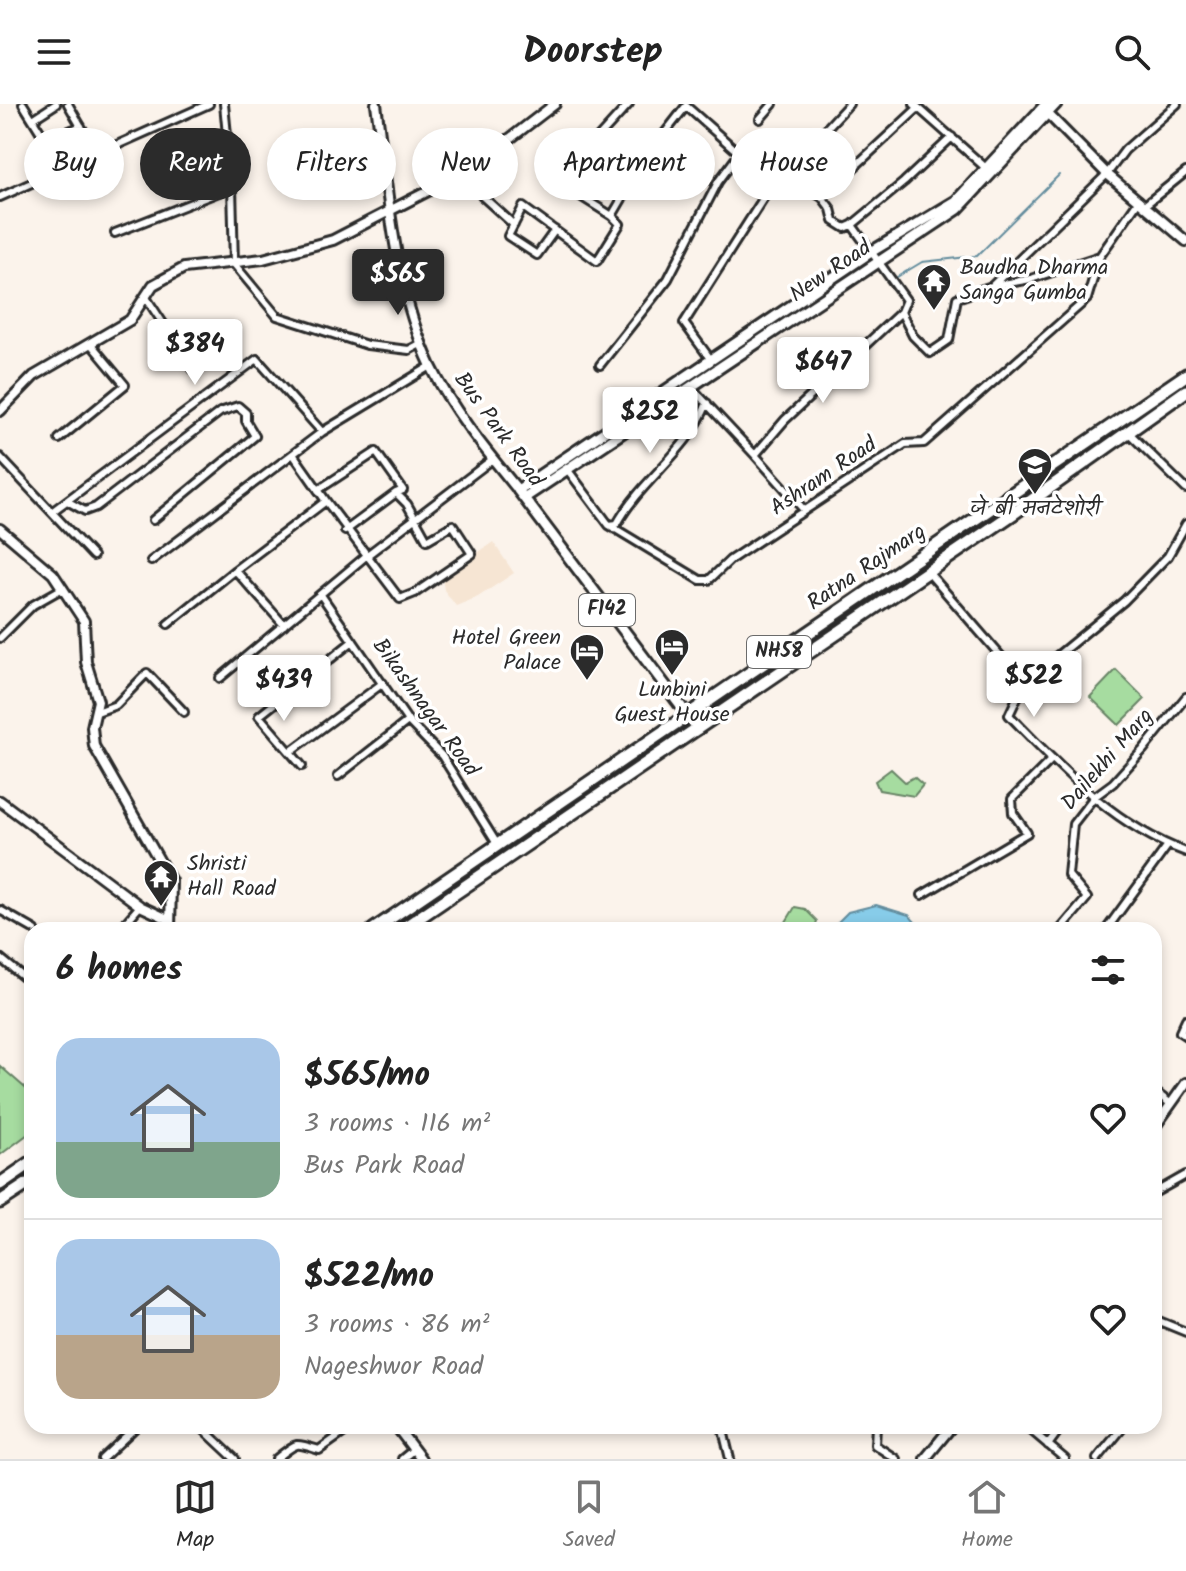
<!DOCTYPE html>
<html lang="en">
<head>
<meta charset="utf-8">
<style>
	body { margin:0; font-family:Kalam,"Playpen Sans Deva",sans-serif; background:#f2f2f2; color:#222; height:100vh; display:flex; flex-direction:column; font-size:30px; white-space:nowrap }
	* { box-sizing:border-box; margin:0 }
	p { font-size:26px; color:#767676 }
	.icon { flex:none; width:44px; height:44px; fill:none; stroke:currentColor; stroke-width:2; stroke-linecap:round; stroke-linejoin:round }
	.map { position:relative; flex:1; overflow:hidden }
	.sheet { position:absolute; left:24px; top:818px; width:1138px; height:512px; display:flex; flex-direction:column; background:#fff; border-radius:24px; box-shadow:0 4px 12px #0003 }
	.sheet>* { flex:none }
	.banner { position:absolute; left:24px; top:24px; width:1138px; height:72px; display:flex; gap:16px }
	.price { position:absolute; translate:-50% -68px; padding:0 18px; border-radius:8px; background:#fff; color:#222; font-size:26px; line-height:52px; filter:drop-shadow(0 2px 4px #0008) }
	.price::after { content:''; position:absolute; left:50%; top:48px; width:24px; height:18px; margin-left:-12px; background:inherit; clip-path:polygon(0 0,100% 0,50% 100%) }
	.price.active { background:#2b2b2b; color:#fff }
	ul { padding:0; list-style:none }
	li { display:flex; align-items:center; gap:24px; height:200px; padding:0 32px }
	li+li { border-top:2px solid #e0e0e0 }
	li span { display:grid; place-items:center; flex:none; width:224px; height:160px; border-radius:24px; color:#555 }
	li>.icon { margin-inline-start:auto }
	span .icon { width:96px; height:96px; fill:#fffc; stroke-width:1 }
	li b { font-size:34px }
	h2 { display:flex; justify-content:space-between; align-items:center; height:96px; padding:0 32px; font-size:34px }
	.chip { padding:0 28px; border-radius:36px; background:#fff; box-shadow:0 4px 12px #0003; font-size:28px; line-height:72px }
	.chip.active { background:#2b2b2b; color:#fff }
	header { display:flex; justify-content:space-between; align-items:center; height:104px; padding:0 32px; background:#fff; font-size:36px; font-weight:700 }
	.tabs { display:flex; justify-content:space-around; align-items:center; height:112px; border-top:2px solid #e0e0e0; background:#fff; font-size:22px; color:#767676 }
	.tabs a { display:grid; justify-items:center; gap:4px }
	.tabs .active { color:#2b2b2b }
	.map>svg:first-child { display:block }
	.built { fill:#f6e5d3 }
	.green { fill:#a6dca0; stroke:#688466; stroke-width:2 }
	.water { fill:#87cce9; stroke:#628c9d; stroke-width:2 }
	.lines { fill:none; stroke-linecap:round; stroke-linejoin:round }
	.stream { stroke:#628c9d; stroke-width:2 }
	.street-casing { stroke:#2b2b2b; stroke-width:12 }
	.secondary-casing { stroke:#2b2b2b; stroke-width:14 }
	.primary-casing { stroke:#2b2b2b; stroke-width:15 }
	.highway-casing { stroke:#2b2b2b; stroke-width:17 }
	.street { stroke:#fff; stroke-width:6 }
	.secondary { stroke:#fff; stroke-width:8 }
	.primary { stroke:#fff; stroke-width:9 }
	.highway { stroke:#fff; stroke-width:11 }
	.labels { text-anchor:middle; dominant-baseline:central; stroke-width:7; stroke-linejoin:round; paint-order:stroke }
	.shield { fill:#fff; stroke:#6b6b6b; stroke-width:2 }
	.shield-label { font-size:20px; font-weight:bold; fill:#2b2b2b }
	.poi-label { font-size:22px; fill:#2b2b2b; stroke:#fff; text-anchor:start }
	.street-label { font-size:22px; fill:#2b2b2b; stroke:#fff }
</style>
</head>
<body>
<header><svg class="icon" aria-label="menu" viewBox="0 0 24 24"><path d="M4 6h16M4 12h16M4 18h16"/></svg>Doorstep<svg class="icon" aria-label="search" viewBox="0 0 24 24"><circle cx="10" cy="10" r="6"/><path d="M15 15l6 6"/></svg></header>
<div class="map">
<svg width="1186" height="1355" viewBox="0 0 1186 1355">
	<rect width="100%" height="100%" fill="#fbf3eb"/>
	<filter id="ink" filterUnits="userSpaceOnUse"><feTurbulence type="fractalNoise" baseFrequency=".0125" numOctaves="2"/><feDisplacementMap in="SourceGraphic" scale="16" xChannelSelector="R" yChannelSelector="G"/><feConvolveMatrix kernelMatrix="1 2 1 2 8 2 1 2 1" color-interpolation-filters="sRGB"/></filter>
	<g filter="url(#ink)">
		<path class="built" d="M493,438l21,31 -36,24 -22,9 -12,-16 -2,-12z"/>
		<path class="green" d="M1116,566l29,29 -26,26 -29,-28z
			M891,665l14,13 9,-5 9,8 -9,11 -35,-6 -4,-9z
			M795,803l10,2 12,12 -2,9h-34z
			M0,962l32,28v37l-32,24z"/>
		<path class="water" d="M876,801l33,10 13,15h-92l18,-18z"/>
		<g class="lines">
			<path class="stream" d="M897,173l25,-15 55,-6 82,-81"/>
			<defs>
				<path id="street" d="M23,0l23,37 35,-15
					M68,0l30,52
					M224,0l8,83 2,77 43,52 90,29 42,5 13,-7
					M914,0l73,65
					M33,15l23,-15
					M760,15l13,-15
					M482,92l32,29
					M0,93l209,-93
					M822,93l96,-89
					M1145,101l41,-33
					M612,112l-46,-29 32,-49 31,-34
					M852,121l52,-43 48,-45
					M555,126l-18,25 -29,-19 15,-29 74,54 23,-37 -8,-8 35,-60 39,-50 53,47
					M115,129l117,-46
					M992,182l115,-112 18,-24 52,-46
					M145,192l48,73
					M901,208l12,24 17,17 19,-13 8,-42 35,-12 39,-7 69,-23
					M711,256l-27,-37 82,-129 83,-90
					M600,261l68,-86 50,-97 29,-39 41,34 34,20 9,12 3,12 11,7 7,-3 54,75 -5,12 -116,108 -30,35 -64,-68
					M1129,329l57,56
					M59,335l66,-54 -35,-42
					M293,350l33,47
					M755,351l49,55
					M0,353l93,99
					M567,365l42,56 91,55h9l21,-20 175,-116 19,-1 163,-144 13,-43 39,-56
					M67,397l18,10 11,-4 124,-95 18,-6 8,7v8l9,15 -102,84
					M53,407l204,-152 65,73
					M609,421l8,-1c24,-44 72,-73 90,-121
					M345,427l51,-38
					M151,457l171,-129 109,-66
					M928,468l96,111 -15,32c53,54 104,110 177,137
					M321,491l87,126 34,35 55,88
					M168,520l67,-54
					M284,521l-49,-55 91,-69 74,98 15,-6 57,-39 -19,-29 -26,15 -20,-36 -11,-11 7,-3 -27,-38 -58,38
					M0,534l33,-33 30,-17
					M353,537l-94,75 31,36 93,-69
					M220,574l146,-122 127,-97
					M1024,579l100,-82 44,-45 18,-32
					M97,608l19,-7 31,-32 37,39
					M290,648l12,14
					M338,672l70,-55
					M922,791l105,-62 -14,-20 -1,-14 40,-40
					M0,806l35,20
					M119,826l21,-24
					M1060,826l27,-32 -19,-23 5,-51 21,-27 19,-14 30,-33 43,-53
					M1106,826l62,-85
					M0,854l32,26
					M1186,915l-6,13 6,4
					M1154,987l17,13
					M1154,1089l32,-18
					M1154,1215l32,13
					M200,1322l35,33
					M722,1322l8,33
					M876,1322l-1,19 21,14
					M1026,1322l39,33
					M1048,1341l14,-19
					M102,1355l35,-33
					M276,1355c22,-17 17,-17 43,-9l34,-24
					M402,1355l11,-9
					M1097,1355l27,-33"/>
				<path id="secondary" d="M376,0c12,85 17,182 55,262 21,44 56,86 87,124
					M1048,10l59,60 79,67
					M0,307l34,-35 96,-56 23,-35 31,-17 79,-9 70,-19 136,-70 86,-66
					M0,425l53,45 31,47 2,41 12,39 -6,26 2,19 77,135 -1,49
					M0,697l140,105 30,14
					M1154,1024l32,-45
					M396,1322l25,33
					M925,1355l27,-33"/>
				<path id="primary" d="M524,394l434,-289 98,-105
					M698,625l-180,-239 353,-238 85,-51 90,-97"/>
				<path id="highway" d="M373,826l813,-555
					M401,826l613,-417 172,-122
					M0,1080l32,-22
					M0,1098l32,-21"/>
			</defs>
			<use href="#street" class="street-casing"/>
			<use href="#secondary" class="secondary-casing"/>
			<use href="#primary" class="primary-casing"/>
			<use href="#highway" class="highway-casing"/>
			<use href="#street" class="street"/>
			<use href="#secondary" class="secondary"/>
			<use href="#primary" class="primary"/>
			<use href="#highway" class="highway"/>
		</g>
	</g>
	<defs>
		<symbol id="temple-pin" viewBox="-11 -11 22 30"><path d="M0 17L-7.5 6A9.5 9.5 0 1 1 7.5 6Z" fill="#2b2b2b" stroke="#fff"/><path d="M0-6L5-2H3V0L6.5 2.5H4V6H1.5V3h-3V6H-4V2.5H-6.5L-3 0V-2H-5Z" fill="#fff"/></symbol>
		<symbol id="school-pin" viewBox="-11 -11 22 30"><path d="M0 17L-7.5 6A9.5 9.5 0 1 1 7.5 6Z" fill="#2b2b2b" stroke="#fff"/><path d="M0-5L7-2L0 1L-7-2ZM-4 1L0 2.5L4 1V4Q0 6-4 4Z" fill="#fff"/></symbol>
		<symbol id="hotel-pin" viewBox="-11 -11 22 30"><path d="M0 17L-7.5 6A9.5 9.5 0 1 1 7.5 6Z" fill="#2b2b2b" stroke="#fff"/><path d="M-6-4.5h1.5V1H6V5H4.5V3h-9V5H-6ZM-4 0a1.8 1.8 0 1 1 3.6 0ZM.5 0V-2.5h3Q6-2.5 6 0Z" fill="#fff"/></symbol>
	</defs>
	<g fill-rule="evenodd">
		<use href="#temple-pin" x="914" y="157" width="40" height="54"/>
		<use href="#school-pin" x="1015" y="341" width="40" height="54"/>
		<use href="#hotel-pin" x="652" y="522" width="40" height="54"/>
		<use href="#hotel-pin" x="567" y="527" width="40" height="54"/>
		<use href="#temple-pin" x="141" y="753" width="40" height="54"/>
	</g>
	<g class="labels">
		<g class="shield">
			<rect x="579" y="490" width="56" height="32" rx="6"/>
			<rect x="747" y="532" width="64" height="32" rx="6"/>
		</g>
		<g class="shield-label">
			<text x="607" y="506">F142</text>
			<text x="779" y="548">NH58</text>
		</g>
		<g class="poi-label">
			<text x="960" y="164">Baudha Dharma<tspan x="960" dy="25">Sanga Gumba</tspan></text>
			<text x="1035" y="405" text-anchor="middle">जे बी मनटेशोरी</text>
			<text x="561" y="534" text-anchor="end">Hotel Green<tspan x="561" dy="25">Palace</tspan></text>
			<text x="672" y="586" text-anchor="middle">Lunbini<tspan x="672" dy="25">Guest House</tspan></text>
			<text x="187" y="760">Shristi<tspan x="187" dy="25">Hall Road</tspan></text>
		</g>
		<g class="street-label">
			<text transform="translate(831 168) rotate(-34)">New Road</text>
			<text transform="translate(498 326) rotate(54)">Bus Park Road</text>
			<text transform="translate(824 373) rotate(-34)">Ashram Road</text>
			<text transform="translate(867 464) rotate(-34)">Ratna Rajmarg</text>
			<text transform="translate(425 604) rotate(54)">Bikashnagar Road</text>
			<text transform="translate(1108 656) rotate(-49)">Dailekhi Marg</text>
		</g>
	</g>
</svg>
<b class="price active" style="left:398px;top:213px">$565</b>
<b class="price" style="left:195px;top:283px">$384</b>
<b class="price" style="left:823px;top:301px">$647</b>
<b class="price" style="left:650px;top:351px">$252</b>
<b class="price" style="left:1034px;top:615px">$522</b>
<b class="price" style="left:284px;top:619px">$439</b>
<div class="banner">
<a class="chip">Buy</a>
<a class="chip active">Rent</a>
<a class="chip">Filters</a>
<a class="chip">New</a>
<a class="chip">Apartment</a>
<a class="chip">House</a>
</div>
<section class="sheet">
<h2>6 homes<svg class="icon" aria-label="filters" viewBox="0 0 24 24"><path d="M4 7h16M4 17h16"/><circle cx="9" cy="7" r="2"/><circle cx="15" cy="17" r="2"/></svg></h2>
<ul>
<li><span style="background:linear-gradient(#a9c7e8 65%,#7fa58c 0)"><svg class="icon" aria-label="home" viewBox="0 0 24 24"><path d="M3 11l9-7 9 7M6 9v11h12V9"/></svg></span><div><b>$565/mo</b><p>3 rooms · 116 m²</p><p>Bus Park Road</p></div><svg class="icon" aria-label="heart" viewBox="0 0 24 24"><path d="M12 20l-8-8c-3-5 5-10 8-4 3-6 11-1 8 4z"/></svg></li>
<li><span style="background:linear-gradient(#a9c7e8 60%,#b9a48a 0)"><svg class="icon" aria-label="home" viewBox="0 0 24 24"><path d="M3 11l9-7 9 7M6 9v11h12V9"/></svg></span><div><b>$522/mo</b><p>3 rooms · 86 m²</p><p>Nageshwor Road</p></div><svg class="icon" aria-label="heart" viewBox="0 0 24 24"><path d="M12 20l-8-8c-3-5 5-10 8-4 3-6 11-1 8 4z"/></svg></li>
</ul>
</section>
</div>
<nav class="tabs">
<a class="active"><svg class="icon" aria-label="map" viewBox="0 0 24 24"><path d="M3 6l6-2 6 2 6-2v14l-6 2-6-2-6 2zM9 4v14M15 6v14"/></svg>Map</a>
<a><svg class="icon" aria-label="saved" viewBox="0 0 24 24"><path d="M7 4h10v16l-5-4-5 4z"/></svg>Saved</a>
<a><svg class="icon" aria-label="home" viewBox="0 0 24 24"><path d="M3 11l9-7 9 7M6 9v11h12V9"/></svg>Home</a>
</nav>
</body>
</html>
